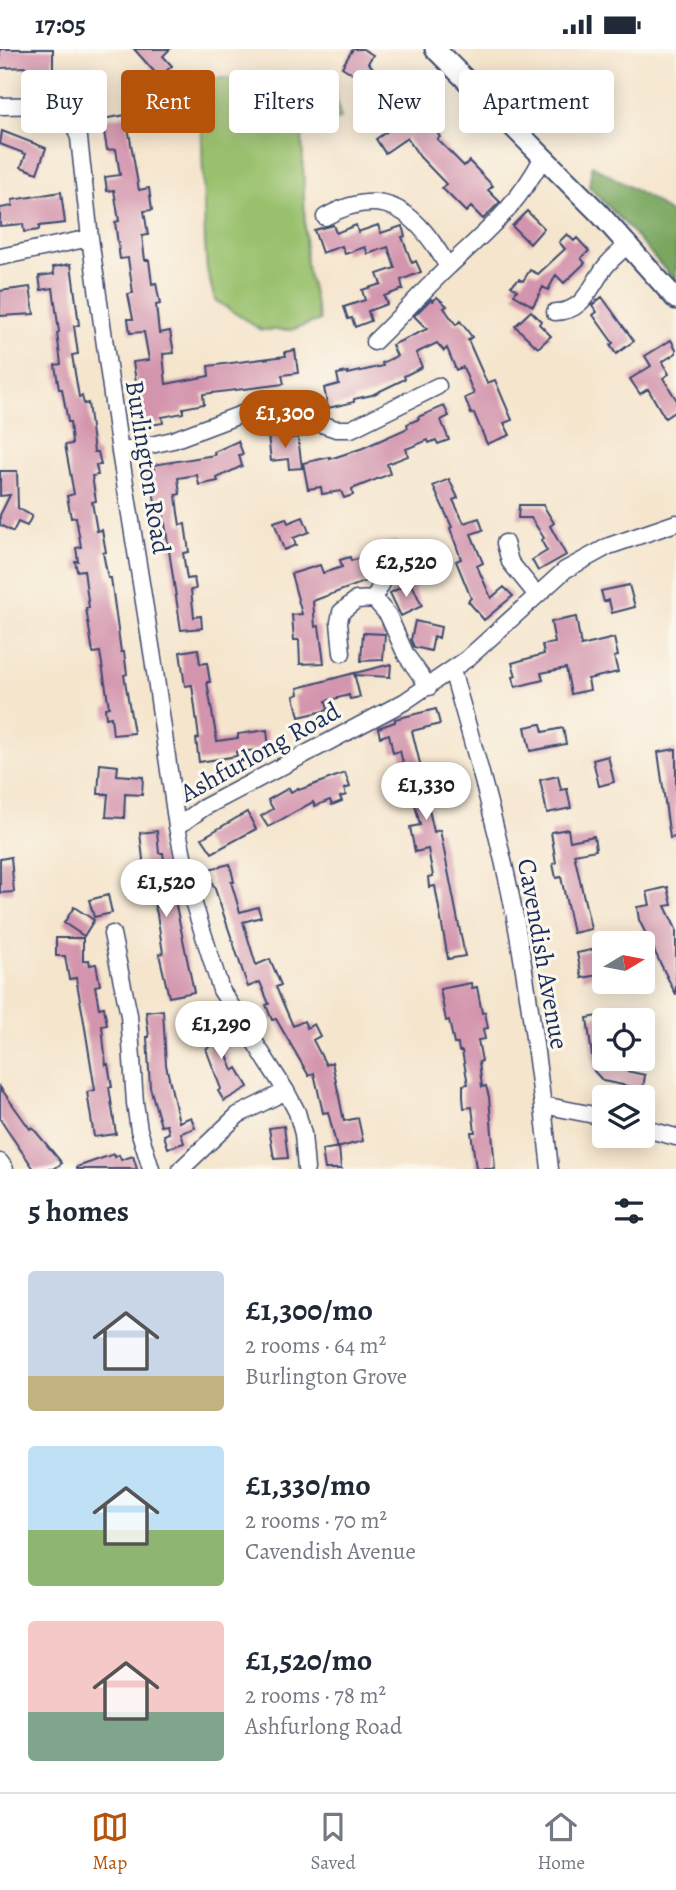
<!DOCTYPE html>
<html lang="en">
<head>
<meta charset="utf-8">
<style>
	body { margin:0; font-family:Alegreya,serif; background:#f2f2f3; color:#1f2937; height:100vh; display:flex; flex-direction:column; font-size:26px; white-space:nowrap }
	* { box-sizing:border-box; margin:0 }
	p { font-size:23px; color:#747a83 }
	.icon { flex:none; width:38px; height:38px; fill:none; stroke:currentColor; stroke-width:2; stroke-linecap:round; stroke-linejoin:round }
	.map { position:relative; height:1120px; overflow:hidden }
	.drawer { display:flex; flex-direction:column; background:#fff; flex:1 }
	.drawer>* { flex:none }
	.hud { position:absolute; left:21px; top:21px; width:635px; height:63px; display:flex; gap:14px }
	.needle { width:46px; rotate:80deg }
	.controls { position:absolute; left:592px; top:882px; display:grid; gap:14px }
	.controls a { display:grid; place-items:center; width:63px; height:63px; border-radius:7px; background:#fff; box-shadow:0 4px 18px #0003; font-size:35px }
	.price { position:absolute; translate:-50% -60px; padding:0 16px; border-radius:24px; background:#fff; color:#222; font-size:23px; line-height:46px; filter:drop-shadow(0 2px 4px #0008) }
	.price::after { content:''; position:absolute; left:50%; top:42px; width:21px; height:16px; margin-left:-10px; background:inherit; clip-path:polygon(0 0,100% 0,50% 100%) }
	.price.active { background:#b45309; color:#fff }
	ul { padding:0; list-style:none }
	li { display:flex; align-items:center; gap:21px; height:175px; padding:0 28px }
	li span { display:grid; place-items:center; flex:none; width:196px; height:140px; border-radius:7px; color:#555 }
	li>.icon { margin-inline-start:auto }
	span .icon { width:84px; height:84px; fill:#fffc; stroke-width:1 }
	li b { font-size:30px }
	h2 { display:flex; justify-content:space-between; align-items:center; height:84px; padding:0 28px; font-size:30px }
	.pill { padding:0 24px; border-radius:7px; background:#fff; box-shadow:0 4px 18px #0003; font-size:24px; line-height:63px }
	.pill.active { background:#b45309; color:#fff }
	.status { display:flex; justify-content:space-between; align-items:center; height:49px; padding:0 35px; background:#fff; direction:ltr }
	.status svg { height:19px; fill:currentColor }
	.menu { display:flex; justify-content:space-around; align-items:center; height:98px; border-top:2px solid #e0e1e3; background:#fff; font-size:19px; color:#747a83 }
	.menu a { display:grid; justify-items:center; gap:4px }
	.menu .active { color:#b45309 }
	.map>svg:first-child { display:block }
	.green { fill:#99c16d; stroke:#5a7866; stroke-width:2 }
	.forest { fill:#7aa760; stroke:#4a6b5f; stroke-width:2 }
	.building { fill:#d394ad }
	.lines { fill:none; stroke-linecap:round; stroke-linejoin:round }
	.minor-casing { stroke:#3c4a6f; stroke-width:19 }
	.tertiary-casing { stroke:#3c4a6f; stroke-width:23 }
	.minor { stroke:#fff; stroke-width:16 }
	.tertiary { stroke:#fff; stroke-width:19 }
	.labels { text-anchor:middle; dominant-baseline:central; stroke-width:6; stroke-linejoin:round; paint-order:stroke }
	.street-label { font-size:26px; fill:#1b2f5e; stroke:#fbf7ec }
</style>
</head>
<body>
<div class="status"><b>17:05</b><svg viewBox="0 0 49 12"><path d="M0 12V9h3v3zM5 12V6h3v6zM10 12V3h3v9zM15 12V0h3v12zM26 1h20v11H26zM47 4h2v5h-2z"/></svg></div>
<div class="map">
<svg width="676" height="1120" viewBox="0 0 676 1120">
	<rect width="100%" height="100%" fill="#fbf7ec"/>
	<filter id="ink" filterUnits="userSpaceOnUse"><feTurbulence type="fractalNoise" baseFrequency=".0143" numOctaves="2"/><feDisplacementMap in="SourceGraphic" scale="14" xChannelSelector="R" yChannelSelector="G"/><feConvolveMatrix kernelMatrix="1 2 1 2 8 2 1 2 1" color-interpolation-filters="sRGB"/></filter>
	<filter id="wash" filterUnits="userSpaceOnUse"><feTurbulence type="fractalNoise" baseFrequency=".00686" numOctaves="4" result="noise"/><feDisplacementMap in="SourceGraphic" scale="28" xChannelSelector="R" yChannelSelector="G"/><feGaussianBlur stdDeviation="1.57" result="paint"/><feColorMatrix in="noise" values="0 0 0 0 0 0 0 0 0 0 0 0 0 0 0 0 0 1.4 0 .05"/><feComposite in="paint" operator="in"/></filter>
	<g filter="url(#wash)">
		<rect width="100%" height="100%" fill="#f5e5cd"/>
		<path class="green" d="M200,29l67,1 30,17 38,-3 6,26 -39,8 4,137 14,56 -29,10h-30l-46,-30 -8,-30 -2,-26z"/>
		<path class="forest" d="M592,116l60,35 24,17v65l-50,-57 -37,-38z"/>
		<g id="blocks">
			<path class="building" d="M0,0h53v21l-27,1v-4l-26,1z
				M134,0h36l-7,7 9,10 -13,11z
				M353,0h10l10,6 -5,8 50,47 19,-13 6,8 -12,8 5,8 -5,3 9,13 -3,2 27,27 5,-5 24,25 -5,4 12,12 -17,17 -12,-12 -5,5 -24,-24 4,-4 -26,-27 -13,-19 -22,15 -9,-14 25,-17 -41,-36 4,-5 -22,-14z
				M176,37l2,14 -27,4 -2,-14z
				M126,66l13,75 10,-2 3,22 -8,1 4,24 -6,1 3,24h4l3,24 4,-1 4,21 -4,1 3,28 11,-2 4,22 -11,1 3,30 43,-8 -1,-10 78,-10 -1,-4 10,-2 3,23 -16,2 2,9 -81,10 1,10 -21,4v5l-21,4 1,6 -13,2 -1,-5 -7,1 -9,-59 16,-2 -5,-28 -14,1 -2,-14h5l-5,-25 5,-1 -5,-35 -8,1 -5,-37 4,-1 -5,-31 -7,1 -2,-14 15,-2 -4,-26 -9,1 -5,-31z
				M2,82l44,17 -9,25 -16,-6 5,-13 -26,-10z
				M61,143l4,31 -26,3v4l-15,2 -1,-8 -23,2v-18l13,-2 -1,-6z
				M527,162l17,17 -14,16 -18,-18z
				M333,176l3,8 20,-8 2,7 20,-7 3,8 21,-7 3,10 -3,1 10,26 4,-2 5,11 -20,8 2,9 -19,7 3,8 -19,7 3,10 -16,6 -3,-9 -4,1 -4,-12 21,-7 -3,-10 19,-6 -4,-10 18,-6 -7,-21 -20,7 -3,-7 -20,7 -3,-8 -20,7 -8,-23z
				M567,185l7,7 3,-3 12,13 -8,7 4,5 -21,20 -8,-8 -8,15 -5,-3 -10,19 -19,-11 3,-5 -6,-4 8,-7 4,2 7,-11 8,4 27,-25 -6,-7z
				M71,215l8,61 -5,1 4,28 -6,1 7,42 3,-1 2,8 4,-1 6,49h4l3,13h-5l2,10 -6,1 4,25 -4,1 5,29 5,-1 4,22 -3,1 5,25h3l10,74h3l3,22 -3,1 10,58 -21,2 -2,-18 -5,1 -1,-10 4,-1 -9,-55 -7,1 -7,-45h3l-5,-38 -7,1 -2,-10h3l-2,-13 5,-1 -5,-30 -5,1 -4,-22 7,-2 -9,-49 7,-1 -2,-22h-2l-6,-33h-3l-4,-24 6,-1 -4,-31 2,-1 -6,-44 -12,2 -2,-14 15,-2 -1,-7z
				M30,238l4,27 -34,2v-25z
				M437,248l10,9 -3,2 12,17 4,-4 12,16 -4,3 19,43 8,-3 17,40 -8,3 6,12 -23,9 -13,-31 -3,1 -6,-16 9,-4 -11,-27 -7,3 -9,-22 -3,3 -7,-8 -21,10 6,14 -18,9 1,3 -33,16 -18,4v3l-26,6 -4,-20 15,-4 -2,-10 11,-2v2l35,-8 -1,-3 15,-7 -5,-11 35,-16 -13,-13 17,-17 2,2z
				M602,248l32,44 -18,13 -6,-9 3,-2 -20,-28 4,-3 -5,-7z
				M531,262l10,10 -2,3 12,12 -13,12 -23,-22z
				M671,291l5,9v4l-14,9 7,12 -6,4 13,21v12l-11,7 -17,-29 -8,5 -10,-15 21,-13 -6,-10z
				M444,357l5,10 -8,4 8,20 -11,4 -2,-4 -7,3 -1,-3 -22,9 2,7 -21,8 3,10 -38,15 1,6 -9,3 -3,-7 -19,3 -1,-7 -13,2 -5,-26 27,-6v2l33,-11 45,-20 -1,-4 12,-5 -1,-2z
				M280,384l1,6 17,-2 4,31 -13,1 -1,-10 -17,2 -3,-26z
				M238,392l5,13 -4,1 3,11 -25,12 1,3 -19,4 -2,-10 -19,3 2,16 -4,1 2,18 2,12 5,-1 4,28 -6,1 4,26 7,-1 2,11 -5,1 3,27 7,-1 1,12 -21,2 -18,-119 -7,1 -3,-25 -2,1 -3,-17 6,-1 -1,-5 62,-10 -1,-3z
				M0,422h17l1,37 14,8 -5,10 -9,-4 -5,10 -13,-7v-10l10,-20 -10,1z
				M449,430l9,19 -5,2 11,23 15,-5 4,12 -12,4 12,29 -6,3 14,32 13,-11 9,9 -29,24 -16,-19 3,-3 -15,-37 5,-2 -11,-31 2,-1 -19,-41z
				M519,456h24l11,18 -4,3 16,29 -28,16 -6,-11 15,-9 -6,-11 3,-2 -13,-20h-13z
				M303,468l6,15 -16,6 3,7 -12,5 -10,-28 12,-4 2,5z
				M396,492l5,16 -37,13 3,11 -54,20 2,26 4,-1 5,37 -24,1 -1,-24h-5l-2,-25 10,-1 -11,-40 29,-9 3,8 19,-6 -2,-7 10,-3 1,4 25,-8 -2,-6z
				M411,533l11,24 -21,10 -11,-23z
				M629,536l6,22 -23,6 -3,-13 -5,2 -3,-11z
				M576,568l5,29 33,-8 4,18 -4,1 4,15 -30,7 2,11 -19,4 -5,-26 -25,5 2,7 -28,7 -2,-10 3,-1 -4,-13 32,-9 -2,-9 13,-2 -4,-21z
				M415,572l26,6 -2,11 -5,-2 -3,15 -17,-4 -3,-7z
				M363,584l22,1 -2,26 -22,1z
				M198,600l2,15 7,-1 3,19h-3l10,59 21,-3v-4l29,-4 2,19 -33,3 1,4 -38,6 -3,-23 3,-1 -7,-53 -7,1 -5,-34z
				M391,615l-1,13 -35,-2v-2z
				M354,624l6,24 -10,2 -1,-4 -23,6 2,9 -29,7 -5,-21 5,-2 -1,-6z
				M436,660l4,15 -28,7 18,73 -2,1 6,27 6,-2 25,126 -17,3 -13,-73 -6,1 -1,-10 5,-1 -5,-27 -13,3 -5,-25 10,-2 -7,-28 -6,2 -4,-16 4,-1 -5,-23 -2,-8 -7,2 -4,-19 -9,3 -2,-9 17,-6v-3z
				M541,675l2,8 20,-4 3,16 -36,7 -5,-24z
				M676,700v88l-6,1 -12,-86z
				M608,707l6,26 -15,4 -6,-26z
				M100,715l18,2 -1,9 26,2 -1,18 -17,-1 -1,24 -18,-1 2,-23h-10z
				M345,724l5,14 -6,2 2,6 -6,2 2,4 -10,4 -2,-5 -15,6 -2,-4 -45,25 -7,-11 12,-7 -5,-9 21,-12 2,4 7,-4 1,2z
				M558,727l3,14 6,-1 4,19 -24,5 -7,-33z
				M247,763l9,17 -44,24 -10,-15z
				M568,780l2,12 24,-5 2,14 -22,4 17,75 -18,4 -12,-56 -5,1 -3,-14 3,-1 -5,-31z
				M157,782l2,22h4l7,44 4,-1 20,96 -25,5 -10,-43 4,-1 -6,-39 -10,-37h-2l-5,-44z
				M11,808l3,35 -14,1v-34z
				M230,815l4,18h-3l9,30 18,-5 3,10 -18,5 13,43 14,-6 11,26 -5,2 17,39 11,-5 3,7 7,-4 6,12 -7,4 13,25 6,-3 12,59 14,-3 5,23 -26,7 -9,-36 -5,1 -9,-40 -5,3 -33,-57 -4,1 -6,-15 3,-1 -9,-22 -12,5 -34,-101h-1l-4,-17z
				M668,838l4,18 -7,1 11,23v66l-37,-75 -2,-13 13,-2 -3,-13z
				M108,846l4,18 -18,4 -5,-17z
				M74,858l20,13 -10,16 -20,-13z
				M56,889h27v23l6,-1 1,5 6,-1 4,21 -5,1 4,22 5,-1 3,18 -5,1 4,39 2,-1 4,23h-3l7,47 -22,3 -7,-45 8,-2 -12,-74 -7,-38 -7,1 -4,-23h-9z
				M601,899l3,15 -7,1 2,11 -17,3 -5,-25z
				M471,934l1,5 5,-1 5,26 3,-1 3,16 -5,1 2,10 -7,1 4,21 -3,1 3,25 4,-1 3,11 6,72h-19l-5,-37h4l-3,-25 -8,1 -1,-11v-12l5,-1 -6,-33h-3l-1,-7h-4l-5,-24 -3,1 -6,-32z
				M163,961l3,55 13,57 12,-5 4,11 -14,5 3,10 -16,5 -4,-13 5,-2 -2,-8 -6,1 -11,-39 -3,-50h2l-3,-25z
				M212,966l21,56 4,-3 11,19 -24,14 -6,-10 3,-2 -15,-40 3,-2 -11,-26z
				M604,966v44h8l11,7 -1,4 23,5 -2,14 -40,-8 -9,-10 -7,-53z
				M0,1038l30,42 2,-2 30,36 -8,6h-20l-27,-39 -7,-11z
				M284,1077l4,32 -14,1 -5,-31z
				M339,1098l2,22h-16l-3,-19z
				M114,1105l1,3 4,-2 2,5 12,-4 4,13h-60v-2z"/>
		</g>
	</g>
	<g filter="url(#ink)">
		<use href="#blocks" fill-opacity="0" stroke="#3c4a6f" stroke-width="2"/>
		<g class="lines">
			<defs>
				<path id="minor" d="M0,57l54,-1 16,9 9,24 11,100 30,214 33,206 24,169
					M325,168c61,-34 93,-3 123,50
					M0,208l90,-19
					M555,263c29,0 35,-25 50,-45 7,-9 16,-16 24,-23
					M374,293c25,-24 48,-50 73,-74 39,-37 70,-61 96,-111
					M120,403l53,-12 85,-32 24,3 54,18h15l87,-43
					M505,494l5,19 26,32
					M374,550l9,-18
					M342,604l-3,-31 2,-10 15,-12 18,-1 14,16 18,40 23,32
					M452,621c23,81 47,163 63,247 15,83 26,168 35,252
					M112,885l17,81 6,88 4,27 12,39
					M543,1056l61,12
					M642,1079l34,9
					M0,1113l5,7
					M181,1120l57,-54 48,-24
					M306,1120l-3,-35 -6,-22 -11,-21 -65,-101 -29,-92 -15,-71 26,-19 201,-106 63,-43 98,-89 44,-24 67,-23"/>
				<path id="tertiary" d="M435,0l164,164 77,86"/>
			</defs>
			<use href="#minor" class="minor-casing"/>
			<use href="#tertiary" class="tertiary-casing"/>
			<use href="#minor" class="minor"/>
			<use href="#tertiary" class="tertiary"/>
		</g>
	</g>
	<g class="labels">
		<g class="street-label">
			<text transform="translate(148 418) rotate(81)">Burlington Road</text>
			<text transform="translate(260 703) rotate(-29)">Ashfurlong Road</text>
			<text transform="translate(543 905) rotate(80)">Cavendish Avenue</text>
		</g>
	</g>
</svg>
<div class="controls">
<a><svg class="needle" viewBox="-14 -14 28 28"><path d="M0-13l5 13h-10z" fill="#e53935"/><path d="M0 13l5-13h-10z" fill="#747a83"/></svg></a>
<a><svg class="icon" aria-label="locate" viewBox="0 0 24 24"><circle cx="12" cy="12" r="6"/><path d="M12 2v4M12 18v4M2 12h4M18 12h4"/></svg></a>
<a><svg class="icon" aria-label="layers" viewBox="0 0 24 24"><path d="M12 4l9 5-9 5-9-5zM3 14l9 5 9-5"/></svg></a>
</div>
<b class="price active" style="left:285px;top:401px">£1,300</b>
<b class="price" style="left:406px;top:550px">£2,520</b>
<b class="price" style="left:426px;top:773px">£1,330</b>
<b class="price" style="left:166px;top:870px">£1,520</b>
<b class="price" style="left:221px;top:1012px">£1,290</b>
<div class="hud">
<a class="pill">Buy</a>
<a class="pill active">Rent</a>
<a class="pill">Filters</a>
<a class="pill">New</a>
<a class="pill">Apartment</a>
</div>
</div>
<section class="drawer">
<h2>5 homes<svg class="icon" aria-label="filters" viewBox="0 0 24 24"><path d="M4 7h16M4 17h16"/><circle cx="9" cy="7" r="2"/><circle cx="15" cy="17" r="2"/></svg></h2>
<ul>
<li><span style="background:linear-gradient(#c9d6e8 75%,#c2b280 0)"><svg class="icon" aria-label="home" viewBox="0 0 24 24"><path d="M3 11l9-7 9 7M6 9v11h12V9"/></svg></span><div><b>£1,300/mo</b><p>2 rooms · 64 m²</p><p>Burlington Grove</p></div></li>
<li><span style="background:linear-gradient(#bfe0f5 60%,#8fb573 0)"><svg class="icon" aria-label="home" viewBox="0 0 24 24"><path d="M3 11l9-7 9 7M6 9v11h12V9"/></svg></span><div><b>£1,330/mo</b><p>2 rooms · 70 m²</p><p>Cavendish Avenue</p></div></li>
<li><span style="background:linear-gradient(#f6c9c9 65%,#7fa58c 0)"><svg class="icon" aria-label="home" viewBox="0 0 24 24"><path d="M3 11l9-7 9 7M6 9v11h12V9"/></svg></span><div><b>£1,520/mo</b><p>2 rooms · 78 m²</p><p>Ashfurlong Road</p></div></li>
</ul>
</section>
<nav class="menu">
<a class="active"><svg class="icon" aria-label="map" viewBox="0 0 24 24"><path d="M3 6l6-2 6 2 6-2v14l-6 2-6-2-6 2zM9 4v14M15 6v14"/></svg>Map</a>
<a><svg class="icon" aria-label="saved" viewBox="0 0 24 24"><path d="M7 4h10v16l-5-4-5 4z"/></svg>Saved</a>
<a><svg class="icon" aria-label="home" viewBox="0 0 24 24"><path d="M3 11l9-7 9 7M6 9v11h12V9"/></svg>Home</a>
</nav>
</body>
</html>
